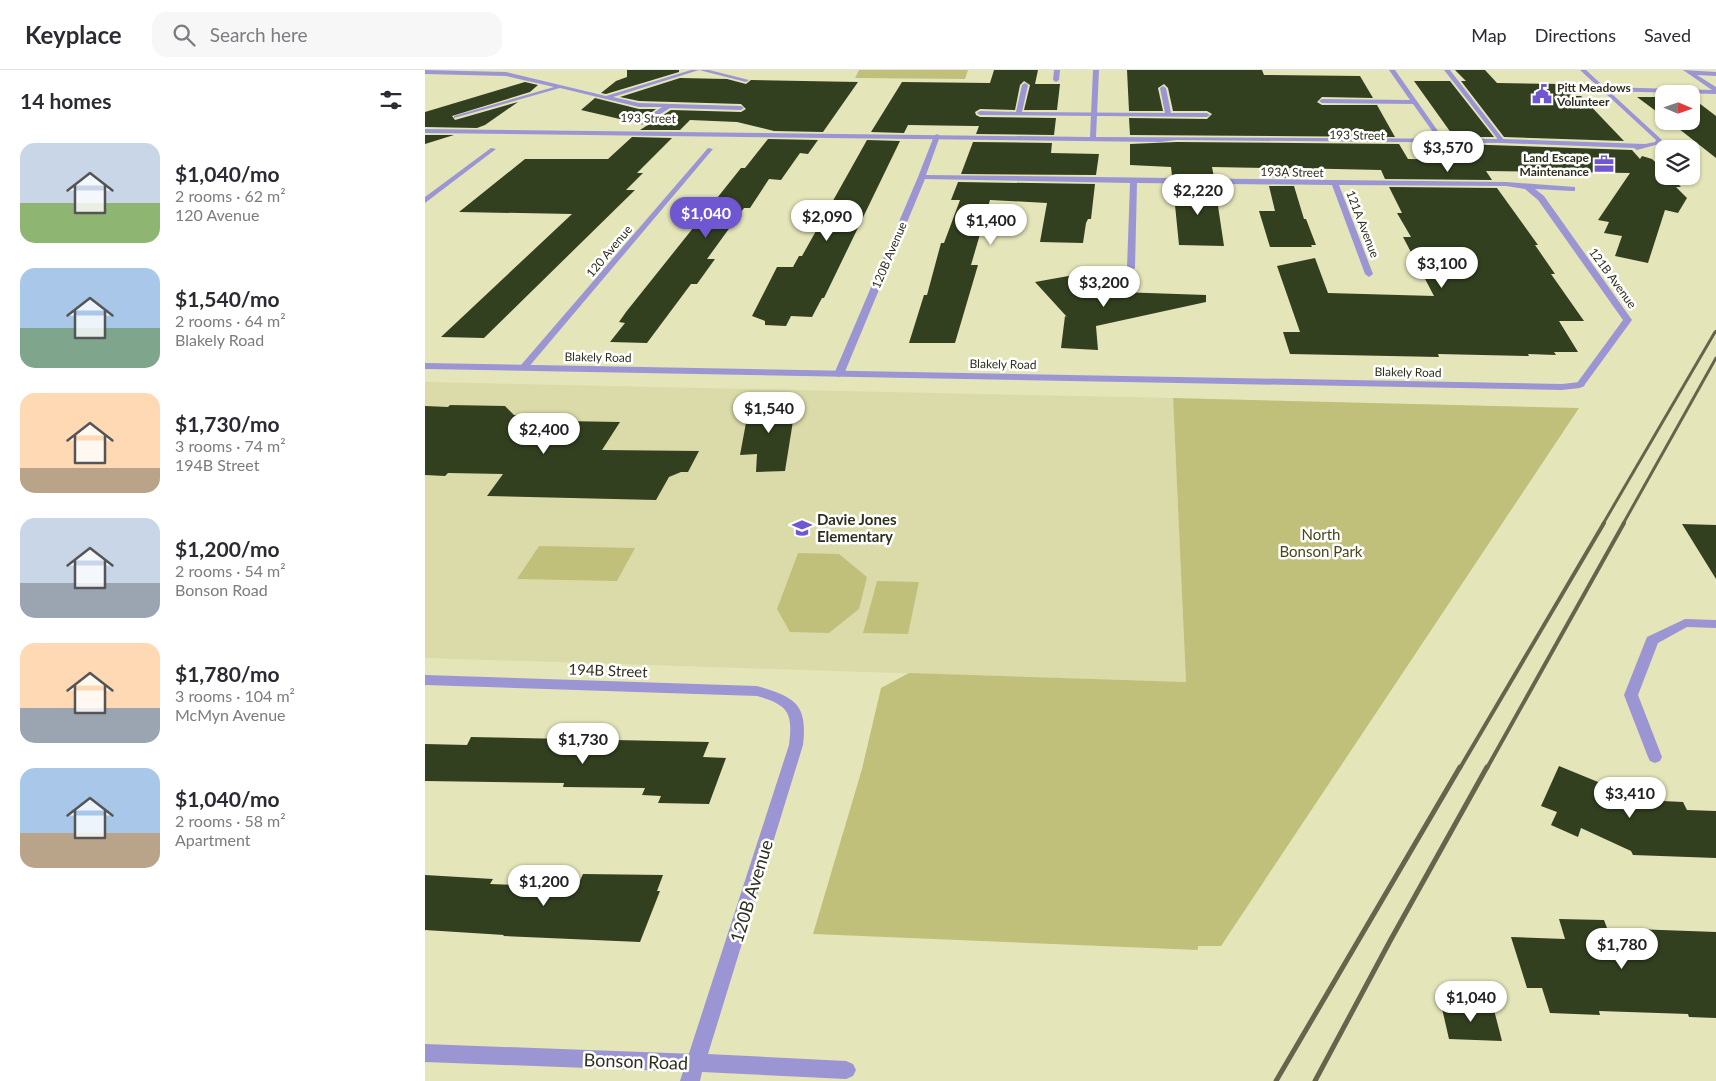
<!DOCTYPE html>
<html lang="en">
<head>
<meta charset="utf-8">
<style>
	body { margin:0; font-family:Lato,sans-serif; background:#f7f7f7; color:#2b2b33; height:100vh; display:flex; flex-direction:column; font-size:19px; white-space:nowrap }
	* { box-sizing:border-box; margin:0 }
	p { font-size:16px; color:#7c7c81 }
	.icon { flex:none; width:28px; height:28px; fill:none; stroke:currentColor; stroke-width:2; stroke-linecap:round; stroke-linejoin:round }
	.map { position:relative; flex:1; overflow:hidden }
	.drawer { display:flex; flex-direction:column; background:#fff; width:425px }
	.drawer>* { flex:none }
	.needle { width:32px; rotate:92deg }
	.fabs { position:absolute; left:1230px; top:15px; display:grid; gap:10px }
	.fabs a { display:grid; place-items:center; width:45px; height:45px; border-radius:10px; background:#fff; box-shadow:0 1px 4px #0004; font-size:25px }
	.price { position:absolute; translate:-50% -42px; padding:0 11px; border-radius:18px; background:#fff; color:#222; font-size:16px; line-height:32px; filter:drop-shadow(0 1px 2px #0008) }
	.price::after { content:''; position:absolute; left:50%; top:30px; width:15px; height:11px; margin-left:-8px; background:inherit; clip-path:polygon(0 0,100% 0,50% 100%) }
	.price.current { background:#6e57d1; color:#fff }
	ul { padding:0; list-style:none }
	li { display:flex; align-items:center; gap:15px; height:125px; padding:0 20px }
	li span { display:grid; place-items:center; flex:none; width:140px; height:100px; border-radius:15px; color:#555 }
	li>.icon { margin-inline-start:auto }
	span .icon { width:60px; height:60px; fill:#fffc; stroke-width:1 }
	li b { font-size:21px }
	h2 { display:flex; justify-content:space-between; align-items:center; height:60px; padding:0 20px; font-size:21px }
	header { display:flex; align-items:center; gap:30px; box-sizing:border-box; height:70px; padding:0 25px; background:#fff; border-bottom:1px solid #e1e1e2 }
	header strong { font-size:24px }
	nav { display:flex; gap:28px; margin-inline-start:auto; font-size:18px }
	.search { width:350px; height:45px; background:#f7f7f7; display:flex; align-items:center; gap:12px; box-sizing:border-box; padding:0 18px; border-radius:15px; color:#7c7c81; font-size:19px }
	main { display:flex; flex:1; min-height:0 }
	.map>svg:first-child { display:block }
	.built { fill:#dbdba9 }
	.green { fill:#c1c07b }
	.building { fill:#32401f }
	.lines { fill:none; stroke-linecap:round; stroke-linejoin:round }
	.service { fill:#9b96d3; fill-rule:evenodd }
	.minor { fill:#9b96d3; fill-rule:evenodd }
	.tertiary { fill:#9b96d3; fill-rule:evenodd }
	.rail-far3 { stroke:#65654d; stroke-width:2.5 }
	.rail-far2 { stroke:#65654d; stroke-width:3 }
	.rail-far1 { stroke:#65654d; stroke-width:4 }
	.rail { stroke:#65654d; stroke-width:5 }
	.labels { text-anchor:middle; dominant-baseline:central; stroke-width:5; stroke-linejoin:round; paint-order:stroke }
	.far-poi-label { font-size:12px; font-weight:bold; fill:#2f2f1f; stroke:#fff; text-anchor:start }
	.far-street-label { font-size:12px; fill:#2f2f1f; stroke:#fff }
	.poi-label { font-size:15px; font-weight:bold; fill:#2f2f1f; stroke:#fff; text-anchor:start }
	.park-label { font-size:15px; fill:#484718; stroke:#fff }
	.street-label { font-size:15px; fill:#2f2f1f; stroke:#fff }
	.near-street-label { font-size:18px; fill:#2f2f1f; stroke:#fff }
</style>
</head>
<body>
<header>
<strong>Keyplace</strong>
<div class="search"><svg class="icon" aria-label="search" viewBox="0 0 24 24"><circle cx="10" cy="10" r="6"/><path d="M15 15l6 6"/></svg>Search here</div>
<nav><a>Map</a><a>Directions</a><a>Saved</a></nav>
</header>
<main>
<section class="drawer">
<h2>14 homes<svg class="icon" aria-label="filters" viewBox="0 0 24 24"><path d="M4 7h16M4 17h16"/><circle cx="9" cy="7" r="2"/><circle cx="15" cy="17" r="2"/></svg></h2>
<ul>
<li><span style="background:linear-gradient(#c9d6e8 60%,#8fb573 0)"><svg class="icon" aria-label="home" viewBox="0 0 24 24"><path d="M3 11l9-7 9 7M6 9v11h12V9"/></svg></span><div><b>$1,040/mo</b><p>2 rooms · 62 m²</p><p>120 Avenue</p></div></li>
<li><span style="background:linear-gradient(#a9c7e8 60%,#7fa58c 0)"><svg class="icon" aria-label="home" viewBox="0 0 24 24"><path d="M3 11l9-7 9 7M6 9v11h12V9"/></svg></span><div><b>$1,540/mo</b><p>2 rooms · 64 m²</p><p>Blakely Road</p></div></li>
<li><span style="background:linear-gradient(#ffd9b3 75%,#b9a48a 0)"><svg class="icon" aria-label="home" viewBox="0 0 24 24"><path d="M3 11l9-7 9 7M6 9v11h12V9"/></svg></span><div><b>$1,730/mo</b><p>3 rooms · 74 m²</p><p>194B Street</p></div></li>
<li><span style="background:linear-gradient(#c9d6e8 65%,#9aa5b1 0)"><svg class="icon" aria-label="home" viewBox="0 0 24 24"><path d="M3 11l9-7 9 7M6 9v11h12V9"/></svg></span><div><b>$1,200/mo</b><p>2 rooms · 54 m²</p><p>Bonson Road</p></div></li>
<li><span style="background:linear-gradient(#ffd9b3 65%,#9aa5b1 0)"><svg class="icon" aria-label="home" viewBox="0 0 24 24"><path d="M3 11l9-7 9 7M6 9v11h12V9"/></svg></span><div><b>$1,780/mo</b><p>3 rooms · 104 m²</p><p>McMyn Avenue</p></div></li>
<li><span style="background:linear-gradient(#a9c7e8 65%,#b9a48a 0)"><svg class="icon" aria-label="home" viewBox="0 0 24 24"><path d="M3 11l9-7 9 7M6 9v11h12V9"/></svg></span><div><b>$1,040/mo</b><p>2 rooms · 58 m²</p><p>Apartment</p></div></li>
</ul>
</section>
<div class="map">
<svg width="1291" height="1011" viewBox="0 0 1291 1011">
	<rect width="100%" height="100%" fill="#e5e5ba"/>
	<path class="built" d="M0,312l748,16 13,284 -761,-24z"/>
	<path class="green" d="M434,0h109l-3,9 -110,-1z
		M748,328l406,10 -358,538h-23v4l-385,-16 49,-165 19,-81 28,-15 277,9z
		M114,476l96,2 -18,33 -100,-2z
		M373,483l41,1 28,23 -8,32 -30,24 -39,-1 -13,-23z
		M452,511l42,1 -11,52 -45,-1z"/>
	<path class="building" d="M202,0h52v2l-73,22 -5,-1 15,-12 11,-4z
		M569,0h44l-3,14h25l-3,26h-33l6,-25 -6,-4 -4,4 -5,25 -35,-1 -5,3 1,3 4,2 76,1 -2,17 -78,-1 3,-8h-5l-66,-1 -4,8 -33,-1 31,-50 88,1z
		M702,0h135l2,5 96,1 13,22 -51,-1 -5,5 5,3h55l18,32 -265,-2 -1,-17 78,1 5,-5 -5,-3h-34l-5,-23 -4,-4 -6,4 5,23h-34z
		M1030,0h30l12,13 64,1 12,12h8l43,45 -120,-4 -43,-56h5z
		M255,8l47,1 19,5 5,-4 107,2 -35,50 -49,-1 -37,-9 -47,-2 -10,10h-40l31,-20 70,2 5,-3 -5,-5 -102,-3 -19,-4z
		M989,11h36l44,56h-40z
		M100,12l13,3 -8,7 -78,24 3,4 63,-18 -33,23 -8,3 -52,-1v-15z
		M1212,27h27v20z
		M170,28l44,11h17l-19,14 -56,-13z
		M1266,30h4l21,16v42l-47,-37h22z
		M0,65h29l-29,9z
		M207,67l40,1 -35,35h6l-17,17h9l-151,148 -43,-1 131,-123 -113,-2 66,-53h83z
		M343,69l50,1 -10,14 -8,-1 -19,27 -12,-1 -19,29h-6l-37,51h8l-18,25h-6l-44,59 -37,-1 15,-19 -6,-1 7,-10 115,-144h4z
		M442,70l33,1 -76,157h-2l-10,19 -21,-1 -5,10 -21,-1v-4l-13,-5 25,-49h16l6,-11h3z
		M548,72l79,1 -1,10 48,1 -3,21 -135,-1z
		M752,72l222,2 9,15 62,1 -11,-16 173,6 8,9 2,-3 10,3 12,11v6h6l11,11h-5l11,11 -9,15 -13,-3 -17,53 -33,-7 7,-20 -18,-3 5,-11 -11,-2 32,-47 -144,-2 6,9 -107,-1 -4,-9 -92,-2 3,10 -25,-1 -2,-9 -53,-1 2,10 -42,-1 -1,-9 -41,-2v-21z
		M533,112l137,2 -4,35h-3l-2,4 -3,20 -43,-1 7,-39 -57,-3 -19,65h7l-23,78h-46l15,-48h3l14,-52h3l16,-43h-9z
		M748,115l42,1 9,60 -45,-1z
		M844,116h25l10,33h2l10,26h-5l1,2h-42l-11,-36h16z
		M964,117l108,1 41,57h-3l20,29h-4l33,47h-25l19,31h-24l2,3 -28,-1 1,2 -91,-2 1,3 -149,-3 -7,-22h17l-23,-66 38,-8 13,35 106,3 -31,-59h8l-14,-24h5z
		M649,205l16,16 116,4v7l-110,24 2,24 -37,-2 4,-32 2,1 -32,-35z
		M325,331l50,1 -7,19 -8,50 -29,1 1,-18 -17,1z
		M25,335l55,1 9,9h52l-4,6 58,1 -18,28 97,1 -11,21h-7l-12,5 -13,23 -169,-4 16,-22 -55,-1 -3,3 -20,-1v-69l23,1z
		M1257,454l34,1v54z
		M46,667l238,5 -6,15 23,1 -17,46 -51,-1 3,-7 -19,-1 3,-7 -82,-1 1,-4 -139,-2v-37l42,1z
		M1134,696l83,34 41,2 4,8 29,1v47l-83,-3 -2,-4 -50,-23 -3,9 -27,-12 6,-13 -16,-6z
		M158,804l80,1 -6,16h3l-20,51 -137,-6 1,-1 -79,-5v-55l68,4 -3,5 87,3z
		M1134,849l45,1 3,8 109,4v86l-27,-1 -1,-3 -89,-3 1,4 -50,-2 -8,-25h-15l-16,-51 54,2z
		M1016,934l52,2 9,35 -53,-2z"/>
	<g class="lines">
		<path class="service" d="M0,0l81,2 100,24 85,-26h18l40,10 -3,2 -47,-12 -86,27 26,6 102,3 3,2 -3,2 -71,-2 -28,17 -3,-2 1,-1 22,-15h-23l-79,-19 -106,30v-2l100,-29 -48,-11 -81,-2z
			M629,0h6l-1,10 -3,2 -3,-2z
			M964,0h6l50,71 -1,1h-4l-27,-38 -91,-1 -3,-2 3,-2 88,1z
			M1019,0h6l54,70v2h-4z
			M600,13l3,2 -6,27 143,1 -5,-25 3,-2 3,2 5,25h36l3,2 -3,2 -227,-2 -3,-2 3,-2 36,1 6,-27z"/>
		<path class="minor" d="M1258,0l33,2v4l-19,-1 19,12v7l-111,-3 -3,-2 3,-2 107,3z
			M512,64l3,2 -14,39 580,7 69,5v4h-3l-37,-2 9,7 88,124 -49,67h-6v-4l46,-63 -85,-120 -13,-11 -19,-3 -167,-1 34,89 -4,3 -4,-3 -33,-89 -195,-2 -2,85 -4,2 -4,-2 3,-85 -205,-4 -81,195 -5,3 -3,-1 -2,-2 84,-197 16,-41z
			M66,78l5,1 -71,54v-6z
			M283,78l5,1 -186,220h-6v-4z
			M1260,549l31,1v8l-29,-1 -29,16 -20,52 24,62 -2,4 -5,2 -5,-2 -2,-4 -24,-62 23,-58z
			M0,605l332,11c37,11 51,17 46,59l-95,309 138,7 7,3 3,6 -3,6 -7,3 -144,-7 -2,9h-20l109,-336c4,-32 0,-40 -32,-49l-332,-11z"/>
		<path class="tertiary" d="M668,0h6l-3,67 406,2 143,5 10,-2 1,-2 -76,-70h6l76,70 -3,4 -22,6 -3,-2 -132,-5 -325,-3 -17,2 -735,-9v-4l665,8z
			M0,293l1137,21 18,-2 5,3 -5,3 -18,2 -1137,-21z
			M0,974l271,10 7,3 3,6 -3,6 -7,3 -271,-10z"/>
		<path class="rail-far3" d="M1289,264l2,-3"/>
		<path class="rail-far2" d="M1178,454l112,-192
			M1198,454l93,-166"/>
		<path class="rail-far1" d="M1035,698l144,-245
			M1062,698l137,-245"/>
		<path class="rail" d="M851,1011l184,-314
			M890,1011l75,-140 97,-174"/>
	</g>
	<defs>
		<symbol id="civic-bare" viewBox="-9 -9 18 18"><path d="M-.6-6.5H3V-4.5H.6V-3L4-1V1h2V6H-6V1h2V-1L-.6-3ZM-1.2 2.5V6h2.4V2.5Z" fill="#6e57d1" stroke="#fff" stroke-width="2.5" paint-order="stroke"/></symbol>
		<symbol id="office-bare" viewBox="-9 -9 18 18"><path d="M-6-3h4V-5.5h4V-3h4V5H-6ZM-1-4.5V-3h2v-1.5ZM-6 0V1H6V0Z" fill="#6e57d1" stroke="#fff" stroke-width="2.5" paint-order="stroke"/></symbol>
		<symbol id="school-bare" viewBox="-9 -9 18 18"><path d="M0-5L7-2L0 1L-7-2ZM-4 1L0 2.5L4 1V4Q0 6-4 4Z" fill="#6e57d1" stroke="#fff" stroke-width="2.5" paint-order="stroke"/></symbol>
	</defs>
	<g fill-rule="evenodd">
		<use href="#civic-bare" x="1103" y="10" width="28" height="28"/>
		<use href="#office-bare" x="1165" y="80" width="28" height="28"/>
		<use href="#school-bare" x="363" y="444" width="28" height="28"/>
	</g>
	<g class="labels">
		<g class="far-poi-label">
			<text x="1132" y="17">Pitt Meadows<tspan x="1132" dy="14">Volunteer</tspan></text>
			<text x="1164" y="87" text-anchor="end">Land Escape<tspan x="1164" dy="14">Maintenance</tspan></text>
		</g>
		<g class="far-street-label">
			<text transform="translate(223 48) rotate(1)">193 Street</text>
			<text transform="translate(932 65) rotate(1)">193 Street</text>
			<text transform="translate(867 102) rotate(1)">193A Street</text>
			<text transform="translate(938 154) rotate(69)">121A Avenue</text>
			<text transform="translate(184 181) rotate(-50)">120 Avenue</text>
			<text transform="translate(464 185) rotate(-67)">120B Avenue</text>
			<text transform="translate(1188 208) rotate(54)">121B Avenue</text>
			<text transform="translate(173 287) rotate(1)">Blakely Road</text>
			<text transform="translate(578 294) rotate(1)">Blakely Road</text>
			<text transform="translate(983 302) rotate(1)">Blakely Road</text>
		</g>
		<g class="poi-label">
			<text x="392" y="449">Davie Jones<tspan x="392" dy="17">Elementary</tspan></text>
		</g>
		<g class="park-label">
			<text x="896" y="464">North<tspan x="896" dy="17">Bonson Park</tspan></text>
		</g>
		<g class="street-label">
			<text transform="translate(183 600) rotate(2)">194B Street</text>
		</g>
		<g class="near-street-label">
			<text transform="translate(326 821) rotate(-73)">120B Avenue</text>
			<text transform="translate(211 991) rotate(2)">Bonson Road</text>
		</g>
	</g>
</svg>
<div class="fabs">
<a><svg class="needle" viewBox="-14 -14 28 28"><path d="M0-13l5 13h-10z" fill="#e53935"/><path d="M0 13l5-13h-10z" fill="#7c7c81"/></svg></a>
<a><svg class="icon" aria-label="layers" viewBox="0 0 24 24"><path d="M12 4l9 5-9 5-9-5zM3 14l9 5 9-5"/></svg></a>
</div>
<b class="price" style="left:1023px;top:103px">$3,570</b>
<b class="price" style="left:773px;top:146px">$2,220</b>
<b class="price current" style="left:281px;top:169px">$1,040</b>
<b class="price" style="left:402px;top:172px">$2,090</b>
<b class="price" style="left:566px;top:176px">$1,400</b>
<b class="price" style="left:1017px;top:219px">$3,100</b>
<b class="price" style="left:679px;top:238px">$3,200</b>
<b class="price" style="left:344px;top:364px">$1,540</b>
<b class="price" style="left:119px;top:385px">$2,400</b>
<b class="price" style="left:158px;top:695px">$1,730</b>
<b class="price" style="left:1205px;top:749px">$3,410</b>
<b class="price" style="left:119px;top:837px">$1,200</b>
<b class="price" style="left:1197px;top:900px">$1,780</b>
<b class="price" style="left:1046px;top:953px">$1,040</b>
</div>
</main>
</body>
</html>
